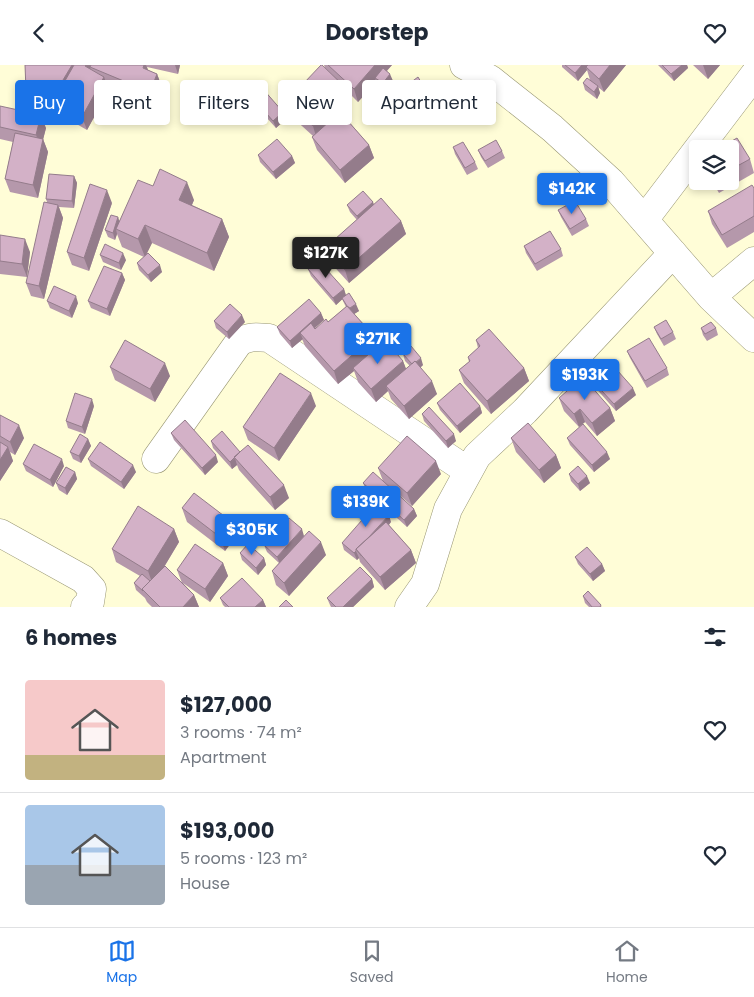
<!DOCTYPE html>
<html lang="en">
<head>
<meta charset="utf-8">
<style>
	body { margin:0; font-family:Poppins,sans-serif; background:#f6f6f7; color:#1f2937; height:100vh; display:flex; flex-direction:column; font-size:19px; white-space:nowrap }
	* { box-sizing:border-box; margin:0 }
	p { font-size:16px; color:#747a83 }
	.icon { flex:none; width:28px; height:28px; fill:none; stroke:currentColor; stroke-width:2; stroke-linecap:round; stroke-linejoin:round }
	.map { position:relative; height:542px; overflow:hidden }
	.drawer { display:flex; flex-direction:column; background:#fff; flex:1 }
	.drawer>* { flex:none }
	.hud { position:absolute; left:15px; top:15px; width:500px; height:45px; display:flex; gap:10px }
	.tools { position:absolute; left:689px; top:75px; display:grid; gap:10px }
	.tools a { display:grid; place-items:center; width:50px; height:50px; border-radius:5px; background:#fff; box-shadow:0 2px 8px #0003; font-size:25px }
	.price { position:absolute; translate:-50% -42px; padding:0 11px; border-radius:5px; background:#1a73e8; color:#fff; font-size:16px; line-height:32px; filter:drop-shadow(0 1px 2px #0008) }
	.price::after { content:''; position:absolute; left:50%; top:30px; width:15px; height:11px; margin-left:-8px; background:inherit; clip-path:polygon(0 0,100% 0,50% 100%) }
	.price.selected { background:#222; color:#fff }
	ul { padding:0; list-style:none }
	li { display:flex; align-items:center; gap:15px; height:125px; padding:0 25px }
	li+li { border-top:1px solid #e0e1e3 }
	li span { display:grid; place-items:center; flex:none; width:140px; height:100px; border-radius:5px; color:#555 }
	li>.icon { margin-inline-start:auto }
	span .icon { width:60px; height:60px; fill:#fffc; stroke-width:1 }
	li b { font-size:21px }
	h2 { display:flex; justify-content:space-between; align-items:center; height:60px; padding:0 25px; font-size:21px }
	.chip { padding:0 18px; border-radius:5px; background:#fff; box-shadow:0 2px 8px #0003; font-size:18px; line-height:45px }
	.chip.selected { background:#1a73e8; color:#fff }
	header { display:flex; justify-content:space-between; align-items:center; height:65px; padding:0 25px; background:#fff; font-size:22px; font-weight:700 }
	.tabs { display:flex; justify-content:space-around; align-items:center; height:70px; border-top:1px solid #e0e1e3; background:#fff; font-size:14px; color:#747a83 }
	.tabs a { display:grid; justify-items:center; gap:2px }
	.tabs .selected { color:#1a73e8 }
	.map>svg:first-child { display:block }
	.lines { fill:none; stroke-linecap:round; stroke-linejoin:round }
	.street-casing { stroke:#989673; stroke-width:29 }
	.street { stroke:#fff; stroke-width:28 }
	.wall { fill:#b598ab }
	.shaded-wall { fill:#947c8b }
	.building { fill:#d3b1c7; stroke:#947c8b }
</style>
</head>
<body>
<header><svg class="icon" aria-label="back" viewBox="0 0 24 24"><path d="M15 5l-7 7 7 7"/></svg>Doorstep<svg class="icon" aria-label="heart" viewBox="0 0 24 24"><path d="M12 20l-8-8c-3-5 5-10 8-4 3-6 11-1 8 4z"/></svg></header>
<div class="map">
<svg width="754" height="542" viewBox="0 0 754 542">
	<rect width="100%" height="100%" fill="#fffdd7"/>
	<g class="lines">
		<defs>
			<path id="street" d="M464,0l26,14 62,49 59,54 100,115 43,41
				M644,155l110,-145
				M711,232l43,-36
				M156,394l83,-117c11,-6 18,-5 30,-4l199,133
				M0,468l83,46 9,10 -2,13 -5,5
				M409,542l16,-23 23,-75 29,-53 48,-45 148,-158"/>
		</defs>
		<use href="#street" class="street-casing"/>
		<use href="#street" class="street"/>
	</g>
	<path class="wall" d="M25,0h155l-2,9 -31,-7 1,3 9,4 5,13 -7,18 -47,-19 1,4 -22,40 -28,-16 -4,-10h-24l-5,-14z
		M324,0h68l-5,6 6,10 -8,9 -7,-5 -2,-3 -18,20 -9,-9 3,9 -10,12 27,31 5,13 -29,25 -28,-33 -5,-13 1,-1 -22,-20 -5,-14 39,-34z
		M562,0h64l-22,27 -6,-5 2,6 -3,6 -12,-9 -2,-7 7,-3 -3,-10 -9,11 -16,-14z
		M658,0h29l1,3 -14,13z
		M693,0h27l-12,14z
		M406,21l18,1 3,7 -11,8 -8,-9z
		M246,25l40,29 -10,9 -28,-31z
		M0,41l46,22 -3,11 5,13 -10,46 -28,-6 -5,-13 8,-37 -13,-3z
		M453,82l22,15 3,7 -11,6 -12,-21z
		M730,84l20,10 4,14 -35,20 -7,-12h18z
		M478,85l24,1 3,7 -17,10 -7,-11z
		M258,90l34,1 3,7 -19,16 -16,-17z
		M74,111l3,7 -3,25 -15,-1 4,11 -19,81 -13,-3 -5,-13 21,-81 -1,-3z
		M153,121l41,14 -2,5 30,14 7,18 -15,34 -62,-28 -6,12 16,17 -11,10 -12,-12 -2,-7 7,-6 -22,-10 -5,-13 -2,6 -7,-3 -3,-7 13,-13 1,4z
		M754,123v44l-27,16 -15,-24 -4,-13z
		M373,137l1,3 27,16 5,13 -57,49 -20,-22 -4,-13 32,-28 -7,-8 -3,-7z
		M112,138l-23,68 -17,-6 -5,-13z
		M558,145l28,9 3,7 -17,10 -11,-19z
		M0,170l30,17 -3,25 -27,-3z
		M524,181l37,3 2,7 -26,15 -11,-18z
		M100,190l26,5 -5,10 -18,-8z
		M308,204l36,20 2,6 13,16 -5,3 20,22 4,11 25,14 3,8 4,-3 -5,-5 -2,-7 20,11 -3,3 17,26 -28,25 -18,-20 -3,-8 -12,11 -18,-20 -4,-11 -16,13 -33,-38 -3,-7 -10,9 -12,-14 -3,-7 44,-14 3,7 -9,8 13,-6 18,-15 -4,-8 -6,6 -25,-29z
		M122,208l3,7 -15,36 -19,-8 -3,-7z
		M47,236l31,2 -6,15 -22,-10z
		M214,256l31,1 -16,17 -13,-11z
		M654,262l19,5 3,7 -12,7 -7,-12z
		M701,263h15l2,7 -11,6 -4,-6z
		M476,275l48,28 5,13 -38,33 -27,-31 -5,-13 10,-8 -1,-5 10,-9z
		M627,286l40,17 2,7 -22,13 -17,-30z
		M110,302l60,9 -15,26 -40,-22z
		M590,313l46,17 -20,16 -23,-26z
		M559,333l51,10 5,13 -18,15 -12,-14 -6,5 -15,-16z
		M437,338l43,3 2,7 -22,20 -20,-23z
		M94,341l-9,28 -17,-6 -2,-7z
		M316,341l-37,55 -31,-21 -5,-13z
		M422,349l34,27 -8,7 -24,-27z
		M0,350l24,23 -9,17 -5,-3 3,9 -13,20z
		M171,368l47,29 -13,13 -31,-35z
		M511,373l45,17 5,13 -17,15 -28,-31z
		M567,373l43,21 -16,13 -24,-27z
		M88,374l3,7 -10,17 -8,-4 -3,-7z
		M211,376l29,11 49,46 -14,12 -36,-40 -2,-5 -5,4 -19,-21z
		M88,394l48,13 -12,17 -33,-23z
		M23,399l41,2 -11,21 -27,-16z
		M378,403l63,6 -29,32 -24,-21 26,24 3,7 -10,11 -41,-37 -3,-7 20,-2z
		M75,407l2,7 -10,16 -8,-5 -3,-7z
		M569,409l21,9 -10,8 -9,-10z
		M182,443l50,14 5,13 -12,16 -38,-29z
		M391,457l-2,3 22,25 5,13 -31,27 -25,-28 -1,-4 -2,2 -13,-10 -2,-7z
		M174,464l5,13 -16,27 19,14 -5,-13 46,-7 5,13 -18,26 -27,-19 11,12 5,12h-47l-5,-5 -2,-4 -9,-8 -2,-7 6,-7 -24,-14 -4,-13z
		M304,471l22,19 -37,41 -13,-11 -4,-14 7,-8 -12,-11 -3,-7z
		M240,488l24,5 2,7 -8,10 -16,-15z
		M575,492l27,7 3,7 -12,10 -15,-17z
		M372,514l2,8 -21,20h-22l-1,-2 -3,-7z
		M583,531l19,11h-13l-4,-4z
		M220,533l43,2 3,7h-41l-2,-2z"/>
	<path class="shaded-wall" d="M72,0h2l-10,33 -4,-13z
		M86,0h7l-3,2 2,8 -7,-9z
		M144,0h2l4,10 -7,-7z
		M175,0h5l-2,9z
		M375,0h17l-14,15 -3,-2 1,4 -18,20 -4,-13z
		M582,0h9l-5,2 1,3 -9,11 -3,-8z
		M610,0h16l-22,27 -5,-13z
		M682,0h5l1,3 -14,13 -3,-7z
		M703,0h17l-12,14z
		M157,9l5,13 -7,18 -5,-13z
		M390,9l3,7 -8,9 -2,-7z
		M104,12l5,13 -22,40 -5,-13z
		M598,21l2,7 -3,6 -3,-7z
		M424,22l3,7 -11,8 -3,-7z
		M347,24l5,13 -35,38 -4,-14z
		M283,47l3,7 -10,9 -3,-7z
		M41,50l5,13 -5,20 -5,-13z
		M43,74l5,13 -10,46 -5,-13z
		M369,80l5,13 -29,25 -5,-13z
		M292,91l3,7 -19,16 -3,-7z
		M74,111l3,7 -3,25 -2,-7z
		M187,117l7,18 -8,18 -7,-18z
		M107,125l5,13 -23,68 -5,-13z
		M373,137l2,7 -15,14 -3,-7z
		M58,140l5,13 -19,81 -5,-13z
		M118,152l2,7 -4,5 1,5 -2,6 -2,-7z
		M222,154l7,18 -15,34 -7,-18z
		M401,156l5,13 -57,49 -4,-13z
		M145,160l7,18 -7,14 -7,-18z
		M25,174l5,13 -3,25 -5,-13z
		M123,188l3,7 -5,10 -2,-7z
		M160,200l2,7 -11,10 -3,-7z
		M122,208l3,7 -15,36 -3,-7z
		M344,224l2,7 -10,9 -3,-7z
		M76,231l2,7 -6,15 -3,-7z
		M356,239l3,7 -8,5 -2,-7z
		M321,248l3,7 -20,17 -4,-4 3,6 -11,9 -2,-7z
		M242,250l3,7 -16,17 -2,-7z
		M374,271l4,13 -25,19 1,3 -16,13 -4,-13z
		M421,293l2,7 -8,7 -2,-7z
		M403,296l5,13 -22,12 2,5 -12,11 -5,-13z
		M165,298l5,13 -15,26 -5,-13z
		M524,303l5,13 -38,33 -4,-13z
		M432,316l5,13 -28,25 -5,-13z
		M633,323l3,7 -20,16 -2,-7z
		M311,328l5,13 -37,55 -5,-13z
		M92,334l2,7 -9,28 -3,-7z
		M480,341l2,7 -22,20 -3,-7z
		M610,343l5,13 -18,15 -5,-13z
		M580,344l5,13 -6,5 -5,-13z
		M19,360l5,13 -9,17 -5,-13z
		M454,369l2,7 -8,7 -2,-7z
		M88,374l3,7 -10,17 -2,-7z
		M8,382l5,14 -13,20v-21z
		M607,387l3,7 -16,13 -2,-7z
		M216,390l2,7 -13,13 -3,-7z
		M556,390l5,13 -17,15 -5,-13z
		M235,393l2,7 -5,4 -2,-7z
		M62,394l2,7 -11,21 -3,-7z
		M436,396l5,13 -29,32 -5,-13z
		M133,400l3,7 -12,17 -3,-7z
		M75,407l2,7 -10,16 -2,-7z
		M587,411l3,7 -10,8 -2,-7z
		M284,420l5,13 -14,12 -5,-13z
		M414,444l3,7 -10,11 -3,-7z
		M389,450l2,7 -30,34 -4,-5z
		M232,457l5,13 -12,16 -5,-14z
		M174,464l5,13 -26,43 -5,-14z
		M302,464l2,7 -24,28 -3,-7z
		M321,477l5,13 -37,41 -5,-13z
		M411,485l5,13 -31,27 -5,-13z
		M356,486l3,7 -2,2 -3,-7z
		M264,493l2,7 -8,10 -2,-7z
		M223,498l5,13 -18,26 -5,-13z
		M602,499l3,7 -12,10 -3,-7z
		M372,514l2,8 -21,20h-10z
		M194,530l5,12h-16z
		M263,535l3,7h-11z"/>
	<path class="building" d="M25,0h47l-12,20 -8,-3 2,9 -28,-1z
		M74,0h12l-1,1 19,11 -22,40 -28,-17z
		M91,0h53l-1,3 14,6 -7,18 -60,-25z
		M321,0h1l25,24 -34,37 -27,-24z
		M328,0h47l-21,24z
		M565,0h17l-7,8z
		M588,0h22l-11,14 -13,-12z
		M662,0h20l-11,9z
		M383,3l7,6 -7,9 -8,-5z
		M418,12l6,10 -11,8 -7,-9z
		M587,13l11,8 -4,6 -11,-9z
		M256,16l27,31 -10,9 -27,-31z
		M0,41l41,9 -5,20 -36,-8z
		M340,47l29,33 -29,25 -28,-33z
		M15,68l28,6 -10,46 -28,-6z
		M737,73l13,21 -20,11v-21h-12z
		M277,74l15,17 -19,16 -15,-17z
		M496,75l6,11 -17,10 -7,-11z
		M463,77l12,20 -10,6 -12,-21z
		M160,104l27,13 -8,18 43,19 -15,34 -62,-28 -7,14 -22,-10 22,-49 15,6z
		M49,109l25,2 -2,25 -26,-2z
		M90,119l17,6 -23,68 -17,-6z
		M752,120l2,3v28l-32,19 -14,-24z
		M363,126l10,11 -16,14 -10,-11z
		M381,133l20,23 -56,49 -20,-22z
		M575,136l11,18 -16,10 -12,-19z
		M44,137l14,3 -19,81 -13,-3z
		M111,150l7,2 -5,16 -8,-3z
		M550,166l11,18 -26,15 -11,-18z
		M0,170l25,4 -3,25 -22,-3z
		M105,179l18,9 -4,10 -19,-8z
		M148,188l12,12 -12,10 -11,-12z
		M318,195l26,29 -11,9 -25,-29z
		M104,201l18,7 -15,36 -19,-8z
		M54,221l22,10 -7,15 -22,-10z
		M349,228l7,11 -6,4 -3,-2 -5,-8z
		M309,234l12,14 -31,28 -13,-14z
		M230,239l12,11 -15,17 -13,-11z
		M347,241l27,30 -40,35 -34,-38 11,-10 4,6 11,-10 2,3z
		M666,255l7,12 -12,7 -7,-12z
		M711,257l5,6 -11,6 -4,-6z
		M489,264l35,39 -37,33 -28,-31 11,-9 -2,-4 12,-11 -4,-6z
		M649,273l18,30 -22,13 -18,-30z
		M125,275l40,23 -15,26 -40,-22z
		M385,275l18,21 -32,28 -18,-21z
		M411,281l10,12 -5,4 -1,-1 -3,3 -9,-10z
		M415,296l17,20 -28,25 -18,-20z
		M609,296l24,27 -19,16 -24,-26z
		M280,308l31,20 -37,55 -31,-21z
		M583,312l27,31 -18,15 -12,-14 -6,5 -15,-16z
		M460,318l20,23 -23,20 -20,-23z
		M75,328l17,6 -10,28 -16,-6z
		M429,342l25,27 -8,7 -24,-27z
		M0,350l19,10 -9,17 -10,-6z
		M185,355l31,35 -14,13 -31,-35z
		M528,358l28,32 -17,15 -28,-32z
		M583,359l24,28 -15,13 -25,-27z
		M222,366l18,21 -10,10 -19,-21z
		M80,369l8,5 -9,17 -9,-4z
		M407,371l29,25 -29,32 -29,-25z
		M0,377l8,5 -8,13z
		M100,377l33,23 -12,17 -33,-23z
		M34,379l28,15 -12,21 -27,-16z
		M248,380l36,40 -14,12 -36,-40z
		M578,401l9,10 -9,8 -9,-10z
		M66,402l9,5 -10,16 -9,-5z
		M373,407l41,37 -10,11 -41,-37z
		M194,428l38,29 -12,15 -38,-29z
		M376,439l13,11 -20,22 -13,12v2l-2,2 -12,-10z
		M138,441l36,23 -26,42 -36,-22z
		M289,453l13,11 -25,28 -13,-12z
		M386,457l25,28 -31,27 -24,-28z
		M309,466l12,11 -37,41 -12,-12z
		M195,479l28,19 -18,26 -28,-19z
		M248,479l16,14 -8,10 -16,-15z
		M587,482l15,17 -12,10 -15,-17z
		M165,501l29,29 -11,12h-23l-18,-18z
		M360,502l12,12 -29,28h-7l-9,-9z
		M142,509l8,7 -8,8 1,2 -9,-8z
		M242,513l21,22 -8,7h-26l-9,-9z
		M588,526l13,14 -1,2h-8l-9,-11z
		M286,535l7,7h-14z"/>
</svg>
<div class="tools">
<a><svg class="icon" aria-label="layers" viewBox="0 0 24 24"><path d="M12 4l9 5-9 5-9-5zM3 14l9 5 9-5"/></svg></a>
</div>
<b class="price" style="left:572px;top:150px">$142K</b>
<b class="price selected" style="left:326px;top:214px">$127K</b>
<b class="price" style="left:378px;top:300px">$271K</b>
<b class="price" style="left:585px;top:336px">$193K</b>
<b class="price" style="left:366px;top:463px">$139K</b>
<b class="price" style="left:252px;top:491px">$305K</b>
<div class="hud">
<a class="chip selected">Buy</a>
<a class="chip">Rent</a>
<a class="chip">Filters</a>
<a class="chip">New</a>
<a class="chip">Apartment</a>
</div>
</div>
<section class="drawer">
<h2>6 homes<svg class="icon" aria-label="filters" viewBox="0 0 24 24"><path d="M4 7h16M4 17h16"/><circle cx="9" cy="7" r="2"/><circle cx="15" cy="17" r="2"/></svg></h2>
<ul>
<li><span style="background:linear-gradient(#f6c9c9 75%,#c2b280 0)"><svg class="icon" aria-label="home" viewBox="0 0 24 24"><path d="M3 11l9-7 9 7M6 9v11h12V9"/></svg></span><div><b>$127,000</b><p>3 rooms · 74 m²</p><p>Apartment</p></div><svg class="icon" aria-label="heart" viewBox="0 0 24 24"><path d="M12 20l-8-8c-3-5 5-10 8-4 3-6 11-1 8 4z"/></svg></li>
<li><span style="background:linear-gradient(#a9c7e8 60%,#9aa5b1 0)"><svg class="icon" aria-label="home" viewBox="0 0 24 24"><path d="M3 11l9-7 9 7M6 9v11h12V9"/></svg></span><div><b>$193,000</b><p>5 rooms · 123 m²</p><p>House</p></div><svg class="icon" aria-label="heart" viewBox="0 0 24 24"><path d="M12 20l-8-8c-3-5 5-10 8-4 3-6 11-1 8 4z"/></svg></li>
</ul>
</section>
<nav class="tabs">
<a class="selected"><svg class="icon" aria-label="map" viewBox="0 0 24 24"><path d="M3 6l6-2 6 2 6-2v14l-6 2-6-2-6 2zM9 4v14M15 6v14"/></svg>Map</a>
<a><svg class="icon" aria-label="saved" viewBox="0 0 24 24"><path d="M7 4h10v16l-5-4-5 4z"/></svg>Saved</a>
<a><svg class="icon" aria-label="home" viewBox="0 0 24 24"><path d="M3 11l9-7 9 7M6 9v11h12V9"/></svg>Home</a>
</nav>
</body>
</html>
